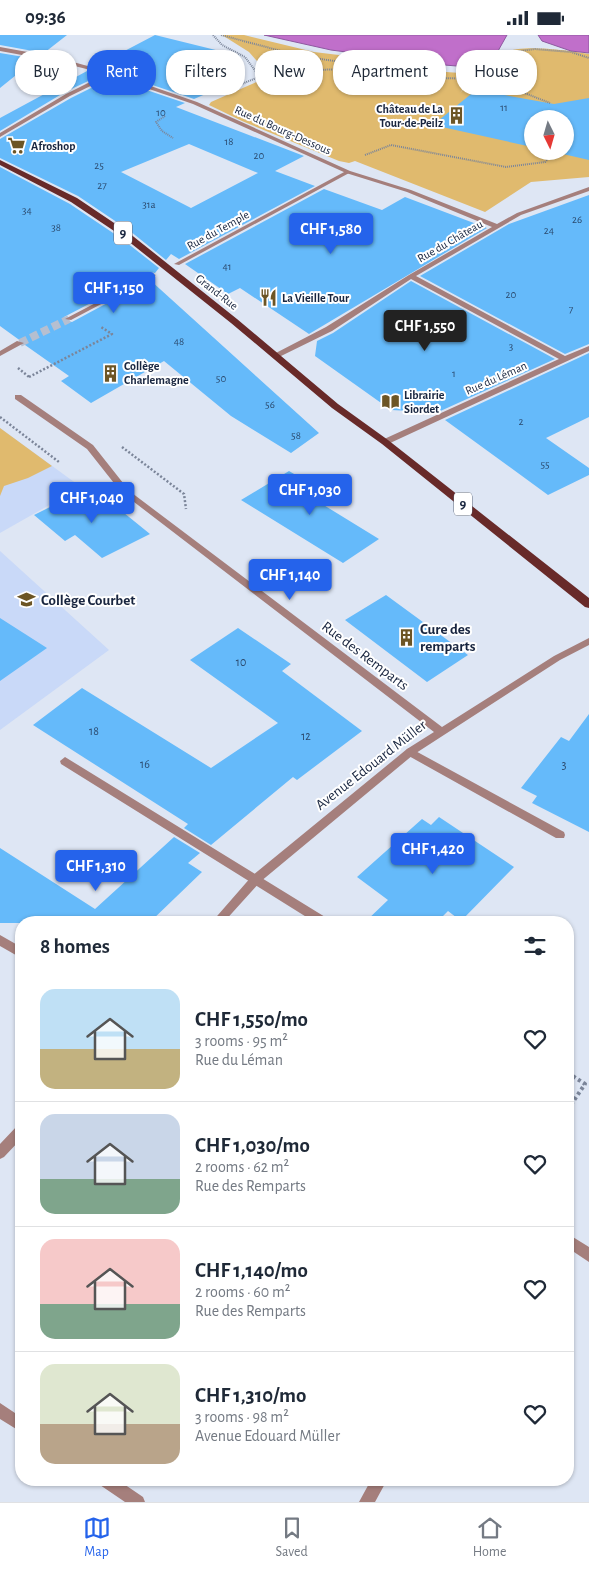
<!DOCTYPE html>
<html lang="en">
<head>
<meta charset="utf-8">
<style>
	body { margin:0; font-family:"Alegreya Sans",sans-serif; background:#f6f6f7; color:#1f2937; height:100vh; display:flex; flex-direction:column; font-size:19px; white-space:nowrap }
	* { box-sizing:border-box; margin:0 }
	p { font-size:16px; color:#747a83 }
	.icon { flex:none; width:28px; height:28px; fill:none; stroke:currentColor; stroke-width:2; stroke-linecap:round; stroke-linejoin:round }
	.map { position:relative; flex:1; overflow:hidden }
	.details { position:absolute; left:15px; top:881px; width:559px; height:570px; display:flex; flex-direction:column; background:#fff; border-radius:20px; box-shadow:0 1px 4px #0004 }
	.details>* { flex:none }
	.banner { position:absolute; left:15px; top:15px; width:560px; height:45px; display:flex; gap:10px }
	.needle { width:32px; rotate:175deg }
	.controls { position:absolute; left:524px; top:75px; display:grid; gap:10px }
	.controls a { display:grid; place-items:center; width:50px; height:50px; border-radius:50%; background:#fff; box-shadow:0 1px 4px #0004; font-size:25px }
	.price { position:absolute; translate:-50% -42px; padding:0 11px; border-radius:5px; background:#2563eb; color:#fff; font-size:16px; line-height:32px; filter:drop-shadow(0 1px 2px #0008) }
	.price::after { content:''; position:absolute; left:50%; top:30px; width:15px; height:11px; margin-left:-8px; background:inherit; clip-path:polygon(0 0,100% 0,50% 100%) }
	.price.on { background:#222; color:#fff }
	ul { padding:0; list-style:none }
	li { display:flex; align-items:center; gap:15px; height:125px; padding:0 25px }
	li+li { border-top:1px solid #e0e1e3 }
	li span { display:grid; place-items:center; flex:none; width:140px; height:100px; border-radius:15px; color:#555 }
	li>.icon { margin-inline-start:auto }
	span .icon { width:60px; height:60px; fill:#fffc; stroke-width:1 }
	li b { font-size:21px }
	h2 { display:flex; justify-content:space-between; align-items:center; height:60px; padding:0 25px; font-size:21px }
	.tag { padding:0 18px; border-radius:20px; background:#fff; box-shadow:0 1px 4px #0004; font-size:18px; line-height:45px }
	.tag.on { background:#2563eb; color:#fff }
	.status { display:flex; justify-content:space-between; align-items:center; height:35px; padding:0 25px; background:#fff; direction:ltr }
	.status svg { height:14px; fill:currentColor }
	.tabs { display:flex; justify-content:space-around; align-items:center; height:70px; border-top:1px solid #e0e1e3; background:#fff; font-size:14px; color:#747a83 }
	.tabs a { display:grid; justify-items:center; gap:2px }
	.tabs .on { color:#2563eb }
	.map>svg:first-child { display:block }
	.built { fill:#c9d9f8 }
	.green { fill:#e0ba6e; fill-rule:evenodd }
	.water { fill:#c06fca; stroke:#8e59a0 }
	.building { fill:#65bafa; fill-rule:evenodd }
	.lines { fill:none; stroke-linecap:round; stroke-linejoin:round }
	.pedestrian-tunnel { stroke:#b6bfd0; stroke-width:8; stroke-dasharray:8 4; stroke-linecap:butt }
	.path-far2 { stroke:#7b8599; stroke-width:2; stroke-dasharray:1 1; stroke-linecap:butt }
	.path-far1 { stroke:#7b8599; stroke-width:2.5; stroke-dasharray:2 2; stroke-linecap:butt }
	.path { stroke:#7b8599; stroke-width:4; stroke-dasharray:3 3; stroke-linecap:butt }
	.service { fill:#a57f7c; fill-rule:evenodd }
	.pedestrian { fill:#a57f7c; fill-rule:evenodd }
	.minor { fill:#a57f7c; fill-rule:evenodd }
	.primary { fill:#682a29; fill-rule:evenodd }
	.labels { text-anchor:middle; dominant-baseline:central; stroke-width:4; stroke-linejoin:round; paint-order:stroke }
	.far-number-label { font-size:11px; fill:#2b4a6e }
	.far-poi-label { font-size:12px; font-weight:bold; fill:#18253f; stroke:#fff; text-anchor:start }
	.far-street-label { font-size:12px; fill:#18253f; stroke:#fff }
	.number-label { font-size:12px; fill:#2b4a6e }
	.shield { fill:#fff; stroke:#5d6679; stroke-width:1 }
	.shield-label { font-size:14px; font-weight:bold; fill:#18253f }
	.poi-label { font-size:15px; font-weight:bold; fill:#18253f; stroke:#fff; text-anchor:start }
	.street-label { font-size:15px; fill:#18253f; stroke:#fff }
</style>
</head>
<body>
<div class="status"><b>09:36</b><svg viewBox="0 0 49 12"><path d="M0 12V9h3v3zM5 12V6h3v6zM10 12V3h3v9zM15 12V0h3v12zM26 1h20v11H26zM47 4h2v5h-2z"/></svg></div>
<div class="map">
<svg width="589" height="1467" viewBox="0 0 589 1467">
	<rect width="100%" height="100%" fill="#dee6f4"/>
	<path class="built" d="M0,393l81,59 -81,46z
		M0,516l109,99 -109,80z"/>
	<path class="green" d="M222,0h22l70,17 91,11v6l69,5 -14,19c14,-15 30,-32 47,-41 15,-8 65,-1 82,2v123l-58,5 -46,30 -130,-51 -6,2 -10,-2 -97,-40 -33,-16 2,-3 50,-22 25,7 1,-10 -9,-7 -10,-3 -11,-6 -8,-9zM532,84h33v32h-33z
		M0,393l52,38 -24,12 -24,8 -4,10z"/>
	<path class="water" d="M264,0h243l-9,16 -17,17 -73,-6 -1,-2 -76,-10z
		M538,0h51v18l-18,-2 -29,-10z"/>
	<path class="building" d="M0,0h67l-23,18 -44,-8z
		M155,0l85,21 -26,14 22,11 -42,18 -98,-33z
		M0,18l36,6 -36,29z
		M87,36l14,4 -36,17 -65,39v-13z
		M111,43l74,25 -9,4 128,49 -29,15 40,15 -136,73 -8,-5 -5,6 -36,-29 -52,-35 -78,-38v-19l71,-41zM189,109l69,29 -67,35 -70,-36z
		M476,55l78,14 35,-6v62l-39,-9h15v-32h-33v28l-99,-22z
		M0,132l70,37 52,35 37,29 -4,5 -5,-1 -86,45 -1,3 9,2 78,-42 169,153 -28,20 -60,-37 -67,-55 -73,42 -30,-22 8,-5 -44,-31v-4l-7,-2 -18,-13z
		M324,154l58,21 23,-13 82,31 -178,106 -69,-46 -12,6 -43,-30z
		M589,160v149l-24,10 -145,-78 89,-52z
		M411,246l144,78 -119,54 -12,-8 -13,6 -20,-1 -76,-54 2,-15 16,-8z
		M589,318v64l-43,21 43,30v7l-41,20 -103,-75z
		M289,436l44,26 -11,7 57,35 -36,24 -102,-63z
		M82,456l22,17 9,-4 37,30 -48,24 -27,-23 -10,6 -31,-26z
		M386,560l82,60 -41,27 -82,-62z
		M0,583l47,30 -47,33z
		M238,593l53,36 -9,7 80,60 -65,49 -4,-3 -82,68 -27,-17 4,-4 -155,-99 49,-37 129,80 67,-45 -88,-63z
		M589,679v118l-57,-29 5,-7 -16,-8 40,-51 8,4z
		M439,782l75,50 -53,54 -13,-10 -12,12h-72l24,-23 -31,-23 65,-58 9,6z
		M174,802l26,16 -12,10 14,9 -53,51h-149v-75l95,61z"/>
	<g class="lines">
		<path class="pedestrian-tunnel" d="M20,308l49,-24"/>
		<path class="path-far2" d="M213,0l9,10 23,12 15,20 24,-6 61,-2 49,8 88,2 37,-28 16,-2 36,3 18,6
			M221,0l79,21 131,19
			M499,48l51,20
			M224,56l35,-14
			M378,79l9,-7
			M165,81l-9,6 6,9 11,7
			M365,120l26,-10 115,22 39,-5 8,-8"/>
		<path class="path-far1" d="M18,333l11,9
			M29,342l83,-43 -11,-7
			M0,382l59,45
			M122,412l62,47 2,15"/>
		<path class="path" d="M568,1038l17,11 -17,25"/>
		<path class="service" d="M15,360h6l72,50 34,43v4h-6l-34,-43 -72,-50z
			M410,713l154,84 1,3 -1,3h-8l-149,-83 -2,-3 2,-3z
			M65,722l265,163 1,3h-15l-255,-159 -1,-3z
			M0,900l21,12v11l-21,-12z
			M568,1199l21,13v15l-21,-14z
			M371,1445h16l-12,22h-16z"/>
		<path class="pedestrian" d="M346,136l5,1 -172,93 -5,-1z
			M151,239l5,1 -85,45 -6,-1z
			M17,306l7,2 -24,13v-5z"/>
		<path class="minor" d="M0,12l55,10 58,16 84,29 153,69 61,19 86,34 20,-11 72,-26v4l-68,24 -105,61 149,80 24,-10v5l-201,93h-6v-4l177,-81 -148,-80 -79,52 -53,26 -7,-2 54,-28 83,-52 83,-48 -85,-35 -61,-19 -153,-69 -82,-28 -41,20 -70,41v-4l66,-39 40,-20 -51,-13 -55,-10z
			M124,452l318,240 112,-71 35,-18v7l-29,15 -147,95 -153,127 -37,41h-12l41,-47 155,-127 27,-17 -313,-240 -1,-2z
			M21,1089v15l-17,18 -4,2v-15l17,-18z
			M0,1368l21,14v15l-21,-13z
			M98,1445h20l25,17 2,5h-20l-25,-17z"/>
		<path class="primary" d="M0,125l77,38 52,35 108,86 101,85 50,36 201,158v10l-4,-1 -203,-163 -50,-36 -101,-85 -108,-86 -52,-35 -71,-37z"/>
	</g>
	<defs>
		<symbol id="building-bare" viewBox="-9 -9 18 18"><path d="M-4-6H4V6H1V3H-1V6H-4ZM-2.5-4.3h1.7v1.8h-1.7ZM.8-4.3h1.7v1.8H.8ZM-2.5-1h1.7V.8h-1.7ZM.8-1h1.7V.8H.8Z" fill="#6c5525" stroke="#fff" stroke-width="2.5" paint-order="stroke"/></symbol>
		<symbol id="supermarket-bare" viewBox="-9 -9 18 18"><path d="M-6-5.5h2.5l.6 2H6L4.5 2H-2.5L-4.4-4H-6ZM-1.5 3.2a1.3 1.3 0 1 0 .1 0ZM3 3.2a1.3 1.3 0 1 0 .1 0Z" fill="#6c5525" stroke="#fff" stroke-width="2.5" paint-order="stroke"/></symbol>
		<symbol id="restaurant-bare" viewBox="-9 -9 18 18"><path d="M-5-6h1v4h1v-4h1v4h1v-4h1v5L-1.5 .5V6h-2V.5L-5-1ZM5-6V6H3V1.5H1.5Q1.5-4 5-6Z" fill="#6c5525" stroke="#fff" stroke-width="2.5" paint-order="stroke"/></symbol>
		<symbol id="library-bare" viewBox="-9 -9 18 18"><path d="M-6-4Q-3-5.5-.7-3.5V5Q-3 3-6 4ZM6-4Q3-5.5 .7-3.5V5Q3 3 6 4Z" fill="#6c5525" stroke="#fff" stroke-width="2.5" paint-order="stroke"/></symbol>
		<symbol id="school-bare" viewBox="-9 -9 18 18"><path d="M0-5L7-2L0 1L-7-2ZM-4 1L0 2.5L4 1V4Q0 6-4 4Z" fill="#6c5525" stroke="#fff" stroke-width="2.5" paint-order="stroke"/></symbol>
	</defs>
	<g fill-rule="evenodd">
		<use href="#building-bare" x="444" y="68" width="25" height="25"/>
		<use href="#supermarket-bare" x="4" y="98" width="25" height="25"/>
		<use href="#restaurant-bare" x="256" y="250" width="25" height="25"/>
		<use href="#building-bare" x="98" y="326" width="25" height="25"/>
		<use href="#library-bare" x="378" y="354" width="25" height="25"/>
		<use href="#school-bare" x="14" y="552" width="25" height="25"/>
		<use href="#building-bare" x="394" y="590" width="25" height="25"/>
	</g>
	<g class="labels">
		<g class="far-number-label">
			<text x="504" y="72">11</text>
			<text x="161" y="77">10</text>
			<text x="229" y="106">18</text>
			<text x="259" y="120">20</text>
			<text x="99" y="130">25</text>
			<text x="102" y="150">27</text>
			<text x="149" y="169">31a</text>
			<text x="27" y="175">34</text>
			<text x="577" y="184">26</text>
			<text x="56" y="192">38</text>
			<text x="549" y="195">24</text>
			<text x="227" y="231">41</text>
			<text x="511" y="259">20</text>
			<text x="571" y="274">7</text>
			<text x="179" y="306">48</text>
			<text x="511" y="311">3</text>
			<text x="454" y="338">1</text>
			<text x="221" y="343">50</text>
			<text x="270" y="369">56</text>
			<text x="521" y="386">2</text>
			<text x="296" y="400">58</text>
			<text x="545" y="429">55</text>
		</g>
		<g class="far-poi-label">
			<text x="443" y="74" text-anchor="end">Château de La<tspan x="443" dy="14">Tour-de-Peilz</tspan></text>
			<text x="31" y="111">Afroshop</text>
			<text x="282" y="263">La Vieille Tour</text>
			<text x="124" y="331">Collège<tspan x="124" dy="14">Charlemagne</tspan></text>
			<text x="404" y="360">Librairie<tspan x="404" dy="14">Siordet</tspan></text>
		</g>
		<g class="far-street-label">
			<text transform="translate(283 95) rotate(24)">Rue du Bourg-Dessous</text>
			<text transform="translate(218 195) rotate(-29)">Rue du Temple</text>
			<text transform="translate(450 206) rotate(-30)">Rue du Château</text>
			<text transform="translate(217 257) rotate(38)">Grand-Rue</text>
			<text transform="translate(496 343) rotate(-24)">Rue du Léman</text>
		</g>
		<g class="number-label">
			<text x="241" y="627">10</text>
			<text x="94" y="696">18</text>
			<text x="306" y="701">12</text>
			<text x="145" y="729">16</text>
			<text x="564" y="730">3</text>
		</g>
		<g class="shield">
			<rect x="114" y="186.5" width="18" height="23" rx="4"/>
			<rect x="454" y="457.5" width="18" height="23" rx="4"/>
		</g>
		<g class="shield-label">
			<text x="123" y="198">9</text>
			<text x="463" y="469">9</text>
		</g>
		<g class="poi-label">
			<text x="41" y="565">Collège Courbet</text>
			<text x="420" y="594">Cure des<tspan x="420" dy="17">remparts</tspan></text>
		</g>
		<g class="street-label">
			<text transform="translate(365 621) rotate(37)">Rue des Remparts</text>
			<text transform="translate(371 730) rotate(-38)">Avenue Edouard Müller</text>
		</g>
	</g>
</svg>
<div class="controls">
<a><svg class="needle" viewBox="-14 -14 28 28"><path d="M0-13l5 13h-10z" fill="#e53935"/><path d="M0 13l5-13h-10z" fill="#747a83"/></svg></a>
</div>
<b class="price" style="left:331px;top:220px">CHF 1,580</b>
<b class="price" style="left:114px;top:279px">CHF 1,150</b>
<b class="price on" style="left:425px;top:317px">CHF 1,550</b>
<b class="price" style="left:310px;top:481px">CHF 1,030</b>
<b class="price" style="left:92px;top:489px">CHF 1,040</b>
<b class="price" style="left:290px;top:566px">CHF 1,140</b>
<b class="price" style="left:433px;top:840px">CHF 1,420</b>
<b class="price" style="left:96px;top:857px">CHF 1,310</b>
<div class="banner">
<a class="tag">Buy</a>
<a class="tag on">Rent</a>
<a class="tag">Filters</a>
<a class="tag">New</a>
<a class="tag">Apartment</a>
<a class="tag">House</a>
</div>
<section class="details">
<h2>8 homes<svg class="icon" aria-label="filters" viewBox="0 0 24 24"><path d="M4 7h16M4 17h16"/><circle cx="9" cy="7" r="2"/><circle cx="15" cy="17" r="2"/></svg></h2>
<ul>
<li><span style="background:linear-gradient(#bfe0f5 60%,#c2b280 0)"><svg class="icon" aria-label="home" viewBox="0 0 24 24"><path d="M3 11l9-7 9 7M6 9v11h12V9"/></svg></span><div><b>CHF 1,550/mo</b><p>3 rooms · 95 m²</p><p>Rue du Léman</p></div><svg class="icon" aria-label="heart" viewBox="0 0 24 24"><path d="M12 20l-8-8c-3-5 5-10 8-4 3-6 11-1 8 4z"/></svg></li>
<li><span style="background:linear-gradient(#c9d6e8 65%,#7fa58c 0)"><svg class="icon" aria-label="home" viewBox="0 0 24 24"><path d="M3 11l9-7 9 7M6 9v11h12V9"/></svg></span><div><b>CHF 1,030/mo</b><p>2 rooms · 62 m²</p><p>Rue des Remparts</p></div><svg class="icon" aria-label="heart" viewBox="0 0 24 24"><path d="M12 20l-8-8c-3-5 5-10 8-4 3-6 11-1 8 4z"/></svg></li>
<li><span style="background:linear-gradient(#f6c9c9 65%,#7fa58c 0)"><svg class="icon" aria-label="home" viewBox="0 0 24 24"><path d="M3 11l9-7 9 7M6 9v11h12V9"/></svg></span><div><b>CHF 1,140/mo</b><p>2 rooms · 60 m²</p><p>Rue des Remparts</p></div><svg class="icon" aria-label="heart" viewBox="0 0 24 24"><path d="M12 20l-8-8c-3-5 5-10 8-4 3-6 11-1 8 4z"/></svg></li>
<li><span style="background:linear-gradient(#dfe7d0 60%,#b9a48a 0)"><svg class="icon" aria-label="home" viewBox="0 0 24 24"><path d="M3 11l9-7 9 7M6 9v11h12V9"/></svg></span><div><b>CHF 1,310/mo</b><p>3 rooms · 98 m²</p><p>Avenue Edouard Müller</p></div><svg class="icon" aria-label="heart" viewBox="0 0 24 24"><path d="M12 20l-8-8c-3-5 5-10 8-4 3-6 11-1 8 4z"/></svg></li>
</ul>
</section>
</div>
<nav class="tabs">
<a class="on"><svg class="icon" aria-label="map" viewBox="0 0 24 24"><path d="M3 6l6-2 6 2 6-2v14l-6 2-6-2-6 2zM9 4v14M15 6v14"/></svg>Map</a>
<a><svg class="icon" aria-label="saved" viewBox="0 0 24 24"><path d="M7 4h10v16l-5-4-5 4z"/></svg>Saved</a>
<a><svg class="icon" aria-label="home" viewBox="0 0 24 24"><path d="M3 11l9-7 9 7M6 9v11h12V9"/></svg>Home</a>
</nav>
</body>
</html>
